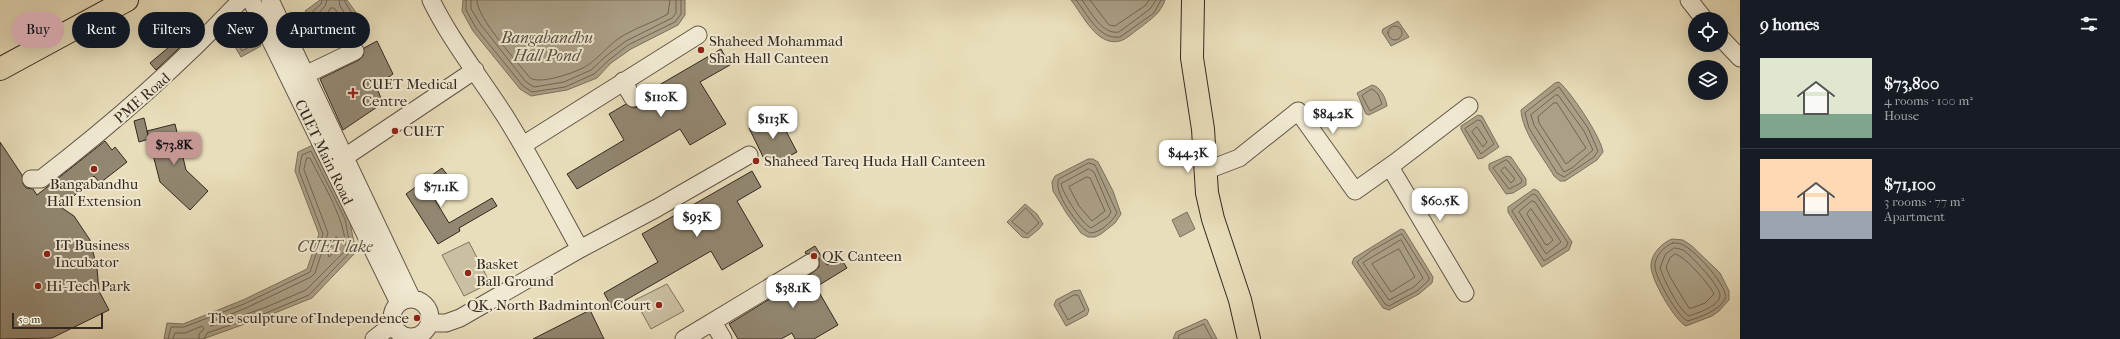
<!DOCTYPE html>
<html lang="en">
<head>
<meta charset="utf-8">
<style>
	body { margin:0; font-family:"IM FELL French Canon",serif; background:#20242c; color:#f1f3f6; height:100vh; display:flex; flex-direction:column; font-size:15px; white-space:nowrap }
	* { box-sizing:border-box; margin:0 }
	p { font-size:13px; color:#9ea1a6 }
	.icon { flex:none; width:22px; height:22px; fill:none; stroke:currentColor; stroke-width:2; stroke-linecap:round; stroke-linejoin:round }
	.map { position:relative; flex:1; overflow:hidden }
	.details { display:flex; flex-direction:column; background:#171b24; width:380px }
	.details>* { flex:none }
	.hud { position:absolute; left:12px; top:12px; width:380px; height:36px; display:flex; gap:8px }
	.tools { position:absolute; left:1688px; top:12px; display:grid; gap:8px }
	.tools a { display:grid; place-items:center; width:40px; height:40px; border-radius:50%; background:#171b24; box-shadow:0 4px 16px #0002; font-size:20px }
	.scale { position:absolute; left:12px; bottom:10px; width:91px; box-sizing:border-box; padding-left:4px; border:2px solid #342821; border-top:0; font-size:11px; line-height:14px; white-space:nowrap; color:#342821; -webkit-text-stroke:3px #f1ead3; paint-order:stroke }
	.price { position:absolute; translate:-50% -34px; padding:0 9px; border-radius:8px; background:#fff; color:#222; font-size:13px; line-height:26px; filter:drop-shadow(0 1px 2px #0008) }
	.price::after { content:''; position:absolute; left:50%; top:24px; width:12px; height:9px; margin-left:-6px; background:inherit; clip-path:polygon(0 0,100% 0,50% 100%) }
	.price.active { background:#c59692; color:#111 }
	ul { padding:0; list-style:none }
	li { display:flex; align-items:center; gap:12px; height:100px; padding:0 20px }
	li+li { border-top:1px solid #363941 }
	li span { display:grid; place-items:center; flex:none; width:112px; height:80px; border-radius:0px; color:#555 }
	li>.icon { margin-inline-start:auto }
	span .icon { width:48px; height:48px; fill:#fffc; stroke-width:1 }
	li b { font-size:17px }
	h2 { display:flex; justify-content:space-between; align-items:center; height:48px; padding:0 20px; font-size:17px }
	.pill { padding:0 14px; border-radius:18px; background:#171b24; box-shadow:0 4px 16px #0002; font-size:14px; line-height:36px }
	.pill.active { background:#c59692; color:#111 }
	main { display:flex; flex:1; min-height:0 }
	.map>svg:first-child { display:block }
	.green { fill:#cabfa1; stroke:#7f7461 }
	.water { fill:#aba087; stroke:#7b705e }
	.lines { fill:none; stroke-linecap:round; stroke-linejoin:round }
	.shore { stroke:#706454; stroke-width:1 }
	.building { fill:#928771; stroke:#342821 }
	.minor-casing { stroke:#615648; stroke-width:19 }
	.major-casing { stroke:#342821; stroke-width:24 }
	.minor { stroke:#f1ead3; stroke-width:17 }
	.major { stroke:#e9debb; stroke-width:22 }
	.poi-dot { fill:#8f2418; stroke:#f1ead3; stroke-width:1.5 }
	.labels { text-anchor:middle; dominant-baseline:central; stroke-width:4; stroke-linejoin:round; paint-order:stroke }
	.poi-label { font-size:15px; fill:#342821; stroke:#f1ead3; text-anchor:start }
	.street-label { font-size:15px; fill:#342821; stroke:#f1ead3 }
	.water-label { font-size:16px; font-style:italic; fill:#584c40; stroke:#f1ead3 }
</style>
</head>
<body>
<main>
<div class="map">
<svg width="1740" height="339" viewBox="0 0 1740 339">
	<rect width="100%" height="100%" fill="#e9debb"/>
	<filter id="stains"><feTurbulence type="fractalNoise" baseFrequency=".005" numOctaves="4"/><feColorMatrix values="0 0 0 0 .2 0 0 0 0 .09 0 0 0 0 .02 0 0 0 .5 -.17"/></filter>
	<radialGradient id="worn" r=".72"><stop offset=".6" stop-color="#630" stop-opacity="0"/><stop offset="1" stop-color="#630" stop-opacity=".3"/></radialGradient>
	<path class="green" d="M469,242l21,41 -26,13 -22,-41z
		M667,284l17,27 -33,18 -16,-29z"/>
	<path class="water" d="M320,0h27l18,25 -33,23 -27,-37z
		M463,0h222v15l-7,10 -47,24 -20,14 -14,15 -30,12 -36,6 -11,-7 -47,-58 -11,-20z
		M1071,0h94c-4,13 -14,19 -24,27 -6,4 -14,12 -21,14 -23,6 -37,-26 -49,-41z
		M1398,21l11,16 -18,9 -9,-14 1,-3z
		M253,30l8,16 -20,11 -9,-15z
		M1559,82c12,10 42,55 44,70l-6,8 -32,21h-5l-6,-5c-11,-19 -32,-44 -33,-66l34,-27z
		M1372,85c8,1 14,13 15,21l-18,9 -3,-1 -9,-21z
		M1478,115l4,1 17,31 -16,11 -5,1 -17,-30v-3z
		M313,145l36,73 7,34 -44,46 -45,18 -64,23h-39l3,-16 16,1 60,-24 64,-31 12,-35 -24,-63 3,-19z
		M1507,156l4,1 15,22v6l-13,8 -7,1 -17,-25v-5z
		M1088,159h5l5,3 15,29 8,23 -6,9 -14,11 -6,3h-7l-7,-4 -14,-19 -14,-23 -1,-9 3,-6z
		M1534,189l4,2 34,51 -3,8 -27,17 -34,-55v-5z
		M1025,204l12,10 6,10 -4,5 -11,9 -6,-1 -15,-15z
		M1187,212l8,17 -15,8 -8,-17z
		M1401,229l3,1 29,47 -1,6 -13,11 -30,16 -6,-2 -31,-45 2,-5z
		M1672,239l11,1 9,6 28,27 9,18v9l-10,11 -7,5 -26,10c-11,-5 -37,-49 -35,-62 1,-11 11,-21 21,-25z
		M1080,290l9,20 -2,5 -21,11 -12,-21 2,-5 17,-9z
		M1205,319l2,1 10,19h-44l3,-7z"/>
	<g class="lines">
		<path class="shore" d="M322,0l-1,4 -10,9 22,29 25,-18 -14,-24
			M327,0l-2,6 -7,8 17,21 16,-12 -11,-17 -1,-6
			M466,0v10l10,18 47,58 9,6 33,-5 29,-13 15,-14 19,-15 47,-23 6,-8v-14
			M471,0v9l10,16 45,57 8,5 30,-5 27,-12 15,-14 20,-15 46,-23 4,-5v-13
			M477,0c0,19 40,61 53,78 10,7 48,-6 58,-13 13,-9 22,-22 36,-30 14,-8 30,-13 44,-21l2,-14
			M1076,0c12,15 23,40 44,37l34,-24 7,-13
			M1082,0c9,12 20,35 37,32l31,-23 6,-9
			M1090,0l19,25 6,1 31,-21 3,-5
			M331,8h3l9,12 -6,6 -10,-11z
			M1388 33a7 7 0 1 1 14 0a7 7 0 1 1-14 0Z
			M250,37l5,7 -13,7 -4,-8z
			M1559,87l29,41 10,23 -4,6 -30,20 -7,-4 -28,-45 -4,-15z
			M1372,89l6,5 4,10 -12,7 -8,-15z
			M1556,95h2l26,36 9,19 -21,18 -8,4 -30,-47 -3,-10z
			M1554,103h3l29,45 -20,16 -27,-41 -1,-6z
			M1478,120l3,1 13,23 -13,10 -16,-25z
			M1477,127l10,15 -4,5 -11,-15z
			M307,158h3c14,28 35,60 36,92l-40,40 -42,18 -53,18v-4l35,-14 65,-31 4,-4 13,-40 -24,-63z
			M1506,160l2,1 14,19 -1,3 -12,6 -16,-21z
			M1089,163l6,2 22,48c-5,9 -17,20 -27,20 -11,-5 -39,-43 -31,-54z
			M1505,167l10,12 -4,4 -10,-12z
			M1089,169l5,3 17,40 -3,5 -17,11c-9,-4 -28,-34 -30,-44z
			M1087,177l3,1 15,33 -13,10 -13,-15 -10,-19z
			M1533,194l3,1 32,48 -2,4 -22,14 -32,-50z
			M1532,201l3,1 26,40 -15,12 -27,-42z
			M1026,208l13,15 -12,11 -15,-12z
			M1531,209l22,31 -5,5 -3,-1 -18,-30z
			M1402,234l27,43v3l-12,11 -28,15 -4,-2 -28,-42 14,-11z
			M337,237l2,11 -10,9 -1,-3 6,-16z
			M1401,240l22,38 -9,9 -25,13 -26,-37z
			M1673,243c4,0 8,0 12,3 10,5 45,42 40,53 -6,12 -25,18 -37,22 -9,-2 -33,-44 -33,-54 -1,-10 9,-21 18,-24z
			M1674,248c3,0 6,1 9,2 7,4 39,38 37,46 -2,11 -23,17 -31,20 -11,-7 -25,-36 -29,-48l5,-13z
			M1399,249l16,28 -24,15 -19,-28z
			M1675,254c9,1 35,31 39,40l-9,9 -13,5h-3l-19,-31 -4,-10 4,-9z
			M1074,295h4l7,15 -17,10 -9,-16z
			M168,339l3,-12h13l60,-23 66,-32 13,-38 -24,-63 3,-16 9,-4 34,68 6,32 -42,44 -43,18 -59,20 -3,6
			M173,339l2,-6h10l17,-7 2,3 -5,5v5
			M1178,339l1,-4 25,-11 8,15"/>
	</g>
	<path class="building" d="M194,26l4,4 -42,40 -6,-7z
		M377,41l16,33 -17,12 7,17 -40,27 -23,-51 39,-19 4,-4 1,-8z
		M721,49l9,16 -30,17 26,42 -36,21 -10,-16 -103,60 -10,-15 57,-34 -15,-26 17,-10 7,4 5,-1 4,-4v-8z
		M777,114l20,38 -29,15 -19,-39z
		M144,118l5,21 -10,3 -5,-21z
		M175,124l11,46 22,21 -18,19 -30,-28 -13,-51z
		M105,141l7,9 3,-3 12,15 -27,21 -6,-7 -32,32 12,8 16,24 7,28 2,23 10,19 -57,28 -52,1v-197l22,33 1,9 3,4 7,1 4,6z
		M442,168l10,13 -20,14 17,28 43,-25 5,8 -38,22 1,3 -22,13 -32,-50z
		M752,171l9,16 -24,14 26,45 -41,24 -11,-19 -99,57 -8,-15 54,-31 -16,-28z
		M815,246l12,19 13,-8 7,11 -31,19 22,38 -24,14h-19l-3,-6 -11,6h-43l-9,-15 86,-53 4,-4v-9l-5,-4h-8l-1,-2z
		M590,310l14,29h-71z"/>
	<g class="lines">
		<defs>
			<path id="minor" d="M251,0l148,303
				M270,0l142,299
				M1689,0l15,19
				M1721,38l19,20
				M305,75l50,-24
				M623,81l10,17
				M523,145l175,-110
				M345,157l130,-87
				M1390,167l75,126
				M1205,171l34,-13 59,-47 57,80 41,-29 73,-56
				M31,179h10c73,-56 137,-112 200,-179
				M580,249l77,-41 92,-53
				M392 318a19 19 0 1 1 38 0a19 19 0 1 1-38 0Z
				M713,322l10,17
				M430,323h16l14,-5 120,-69c-25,-45 -48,-90 -75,-133 -25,-39 -54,-75 -74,-116
				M374,339l18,-14
				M684,339l126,-76"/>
			<path id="major" d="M1193,0l-1,58 11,71 4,64 6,26 27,81 9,39
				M0,69l127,-69"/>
		</defs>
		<use href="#minor" class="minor-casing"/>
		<use href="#major" class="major-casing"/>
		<use href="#minor" class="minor"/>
		<use href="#major" class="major"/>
	</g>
	<g class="poi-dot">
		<circle cx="701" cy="50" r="4"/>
		<path d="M351 87h4v4h4v4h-4v4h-4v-4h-4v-4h4z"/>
		<circle cx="395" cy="131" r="4"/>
		<circle cx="756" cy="161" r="4"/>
		<circle cx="94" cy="169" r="4"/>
		<circle cx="47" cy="254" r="4"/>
		<circle cx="814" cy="256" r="4"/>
		<circle cx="468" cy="273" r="4"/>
		<circle cx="38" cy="286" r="4"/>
		<circle cx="659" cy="305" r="4"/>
		<circle cx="417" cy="318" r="4"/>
	</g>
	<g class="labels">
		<g class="poi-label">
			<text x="709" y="41">Shaheed Mohammad<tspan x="709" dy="17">Shah Hall Canteen</tspan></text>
			<text x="362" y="84">CUET Medical<tspan x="362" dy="17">Centre</tspan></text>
			<text x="403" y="131">CUET</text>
			<text x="764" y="161">Shaheed Tareq Huda Hall Canteen</text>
			<text x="94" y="184" text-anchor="middle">Bangabandhu<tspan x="94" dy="17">Hall Extension</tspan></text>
			<text x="55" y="245">IT Business<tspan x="55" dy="17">Incubator</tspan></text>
			<text x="822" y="256">QK Canteen</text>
			<text x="476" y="264">Basket<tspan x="476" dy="17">Ball Ground</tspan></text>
			<text x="46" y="286">Hi-Tech Park</text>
			<text x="651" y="305" text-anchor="end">QK, North Badminton Court</text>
			<text x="409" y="318" text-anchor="end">The sculpture of Independence</text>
		</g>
		<g class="street-label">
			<text transform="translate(142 98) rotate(-41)">PME Road</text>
			<text transform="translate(324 152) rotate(64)">CUET Main Road</text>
		</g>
		<g class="water-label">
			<text x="547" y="37">Bangabandhu<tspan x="547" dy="18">Hall Pond</tspan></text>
			<text x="335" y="246">CUET lake</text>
		</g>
	</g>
	<rect width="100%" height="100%" filter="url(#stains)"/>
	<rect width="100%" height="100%" fill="url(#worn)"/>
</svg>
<div class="tools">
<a><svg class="icon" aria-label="locate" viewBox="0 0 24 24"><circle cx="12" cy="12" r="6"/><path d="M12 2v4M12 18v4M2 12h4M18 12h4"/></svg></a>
<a><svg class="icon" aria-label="layers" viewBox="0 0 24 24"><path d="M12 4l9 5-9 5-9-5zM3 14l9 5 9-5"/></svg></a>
</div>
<div class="scale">50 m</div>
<b class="price" style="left:661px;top:118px">$110K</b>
<b class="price" style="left:1333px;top:135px">$84.2K</b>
<b class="price" style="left:773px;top:140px">$113K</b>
<b class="price active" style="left:174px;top:166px">$73.8K</b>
<b class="price" style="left:1188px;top:174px">$44.3K</b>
<b class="price" style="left:441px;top:208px">$71.1K</b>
<b class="price" style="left:1440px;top:222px">$60.5K</b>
<b class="price" style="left:697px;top:238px">$93K</b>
<b class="price" style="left:793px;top:309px">$38.1K</b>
<div class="hud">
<a class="pill active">Buy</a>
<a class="pill">Rent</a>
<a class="pill">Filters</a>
<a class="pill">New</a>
<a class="pill">Apartment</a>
</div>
</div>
<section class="details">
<h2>9 homes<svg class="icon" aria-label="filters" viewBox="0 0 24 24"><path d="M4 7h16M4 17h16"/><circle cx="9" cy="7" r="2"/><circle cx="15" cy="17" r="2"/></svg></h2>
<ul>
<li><span style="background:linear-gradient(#dfe7d0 70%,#7fa58c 0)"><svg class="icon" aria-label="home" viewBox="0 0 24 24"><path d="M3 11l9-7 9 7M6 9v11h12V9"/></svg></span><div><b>$73,800</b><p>4 rooms · 100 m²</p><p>House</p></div></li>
<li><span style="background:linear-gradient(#ffd9b3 65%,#9aa5b1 0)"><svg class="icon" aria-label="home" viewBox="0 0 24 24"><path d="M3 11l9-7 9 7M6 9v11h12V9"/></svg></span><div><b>$71,100</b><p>3 rooms · 77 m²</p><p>Apartment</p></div></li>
</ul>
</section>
</main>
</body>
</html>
